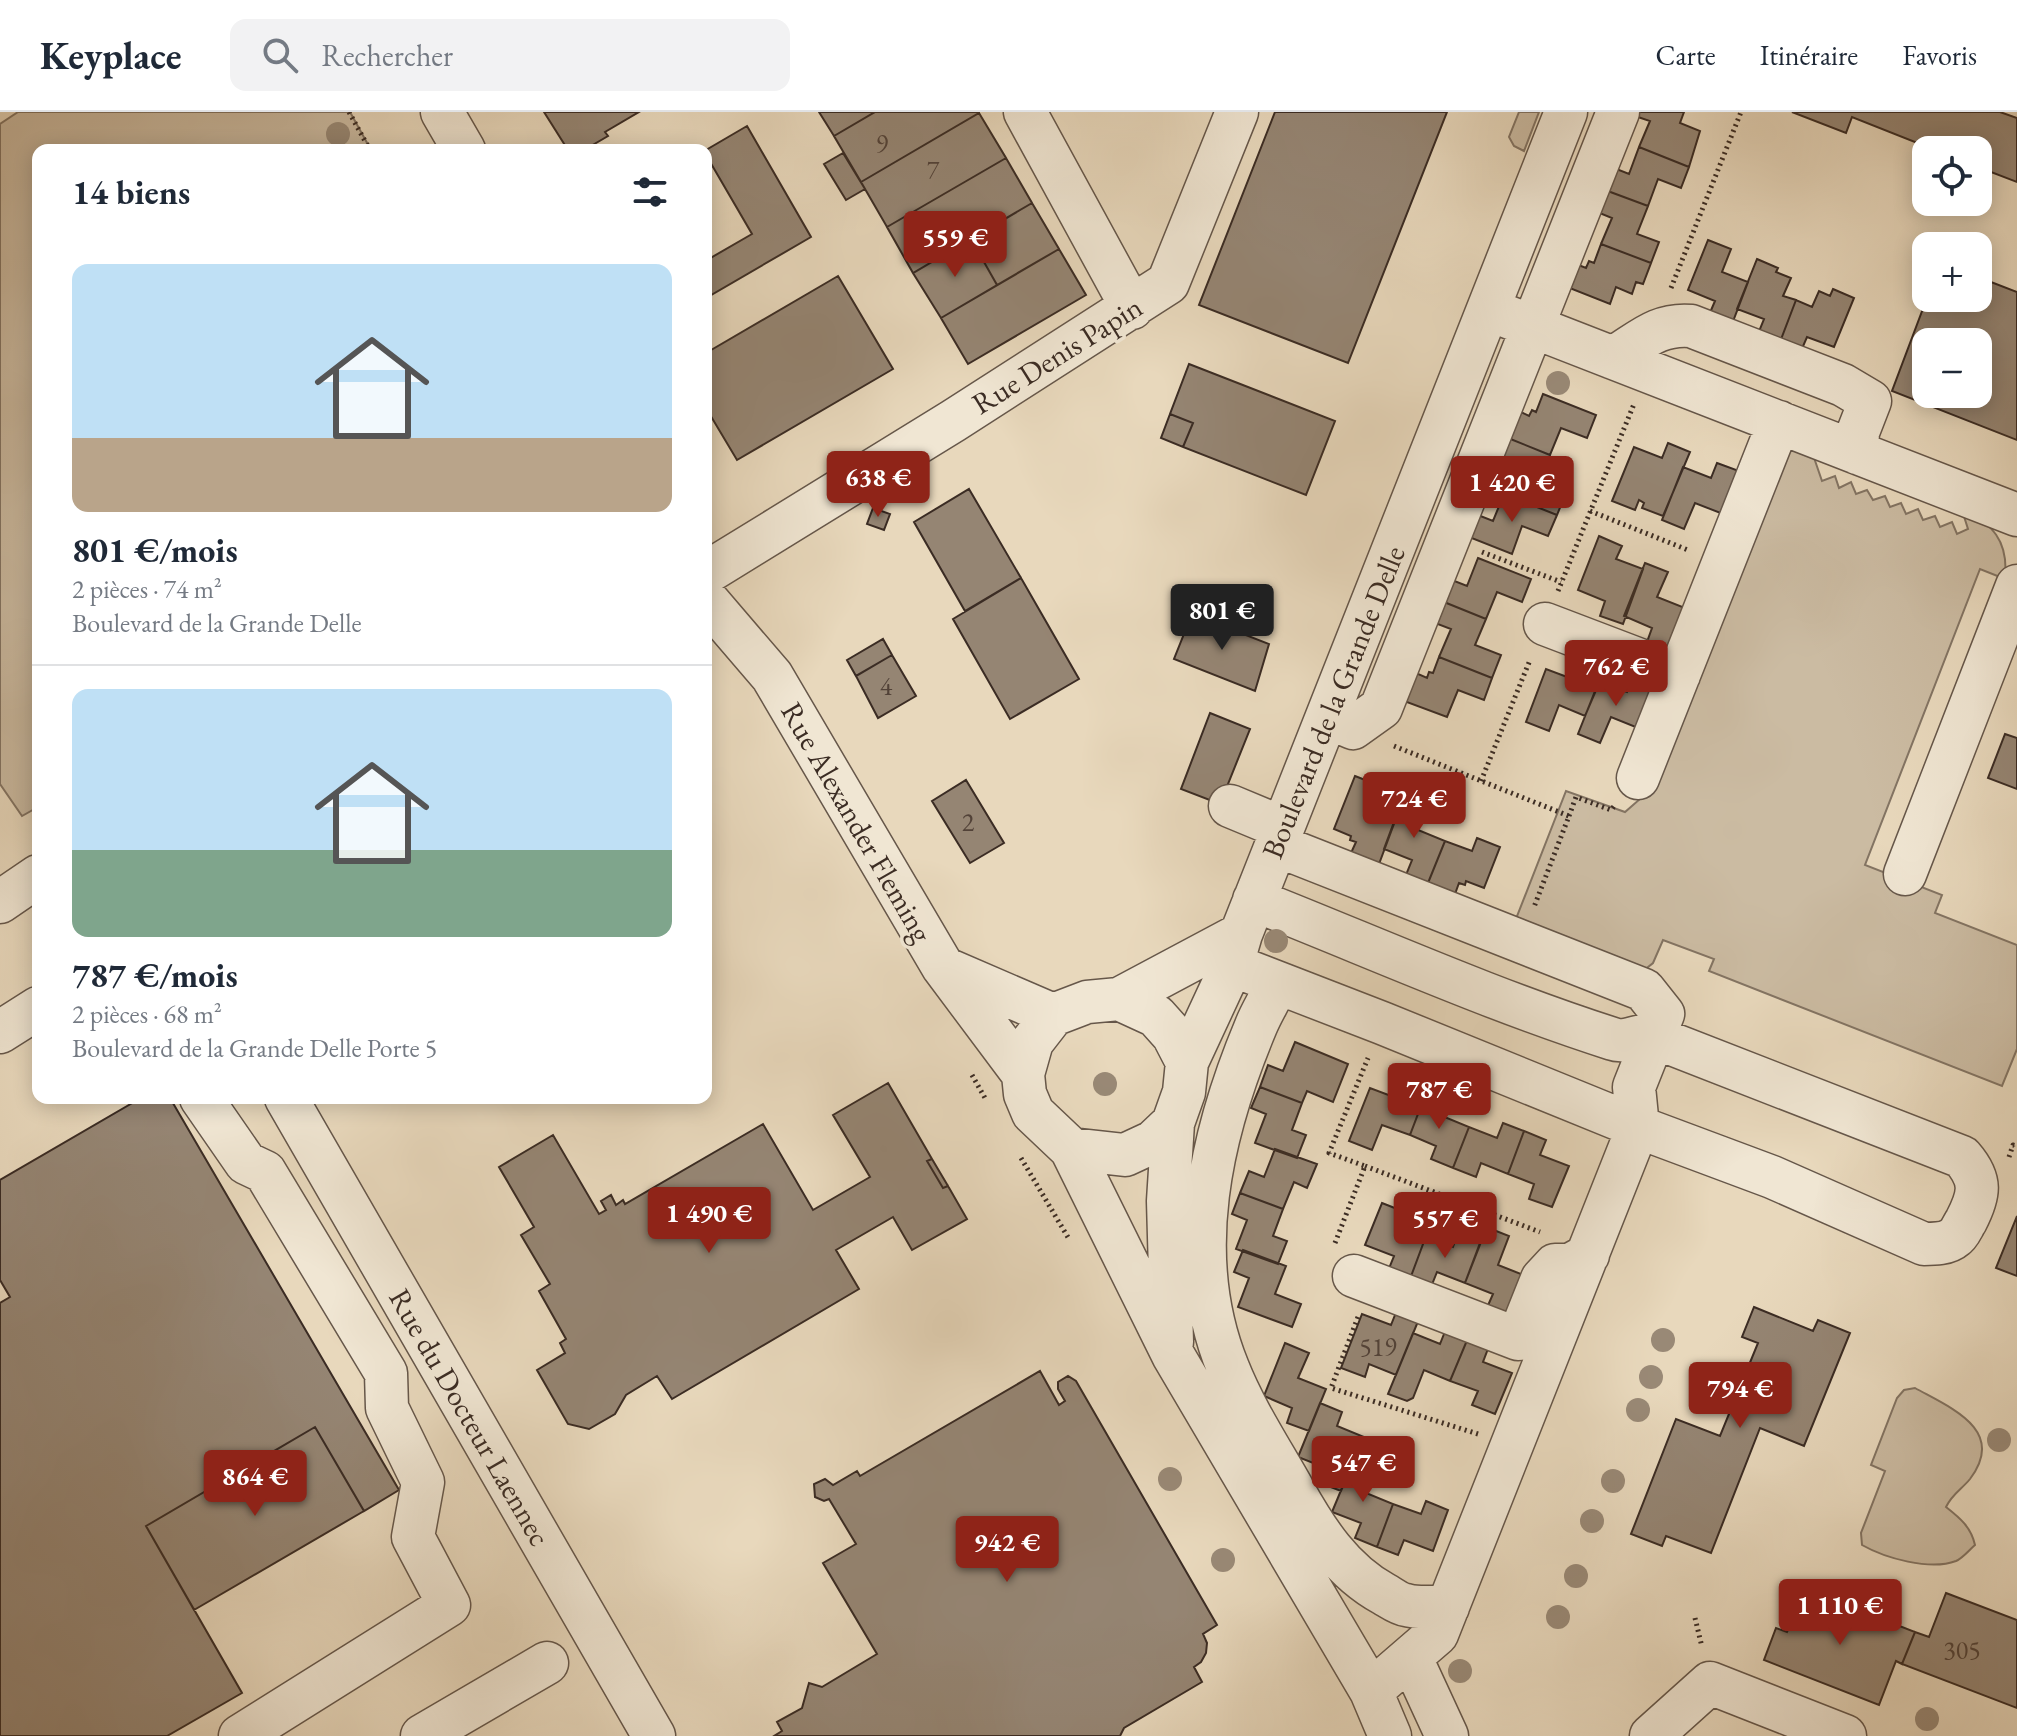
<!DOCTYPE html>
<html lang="fr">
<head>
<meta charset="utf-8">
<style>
	body { margin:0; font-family:"EB Garamond",serif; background:#f2f2f3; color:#1f2937; height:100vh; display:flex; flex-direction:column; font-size:30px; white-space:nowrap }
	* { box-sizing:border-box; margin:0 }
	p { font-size:26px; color:#747a83 }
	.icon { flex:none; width:44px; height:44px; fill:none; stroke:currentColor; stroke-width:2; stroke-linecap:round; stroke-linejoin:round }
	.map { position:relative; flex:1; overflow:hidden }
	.side { position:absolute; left:32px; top:32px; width:680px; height:960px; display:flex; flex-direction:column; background:#fff; border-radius:16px; box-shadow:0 4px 20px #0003 }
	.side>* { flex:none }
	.controls { position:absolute; left:1912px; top:24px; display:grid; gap:16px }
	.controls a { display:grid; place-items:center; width:80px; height:80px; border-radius:16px; background:#fff; box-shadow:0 4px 20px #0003; font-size:40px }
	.price { position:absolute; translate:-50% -68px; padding:0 18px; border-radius:8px; background:#8f2418; color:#fff; font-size:26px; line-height:52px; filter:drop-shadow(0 2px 4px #0008) }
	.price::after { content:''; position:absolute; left:50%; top:48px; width:24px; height:18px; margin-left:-12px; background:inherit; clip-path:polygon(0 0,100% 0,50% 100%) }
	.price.current { background:#222; color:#fff }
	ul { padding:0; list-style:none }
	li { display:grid; align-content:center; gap:16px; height:424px; padding:0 40px }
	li+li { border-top:2px solid #e0e1e3 }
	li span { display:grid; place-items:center; height:248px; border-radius:16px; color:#555 }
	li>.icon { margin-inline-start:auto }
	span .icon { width:144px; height:144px; fill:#fffc; stroke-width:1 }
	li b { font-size:34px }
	h2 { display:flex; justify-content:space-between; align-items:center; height:96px; padding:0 40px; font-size:34px }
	header { display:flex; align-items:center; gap:48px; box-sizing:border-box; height:112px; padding:0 40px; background:#fff; border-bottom:2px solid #e0e1e3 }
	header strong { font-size:38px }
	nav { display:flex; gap:44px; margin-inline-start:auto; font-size:28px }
	.search { width:560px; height:72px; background:#f2f2f3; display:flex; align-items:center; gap:20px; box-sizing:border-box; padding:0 28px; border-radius:16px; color:#747a83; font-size:30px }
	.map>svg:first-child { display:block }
	.green { fill:#cbbba2; stroke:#837463; stroke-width:2 }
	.building { fill:#958573; stroke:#3b2c24; stroke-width:2; fill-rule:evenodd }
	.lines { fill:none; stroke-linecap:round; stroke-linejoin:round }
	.minor-casing { stroke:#66574a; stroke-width:45 }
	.path { stroke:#3b2c24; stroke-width:5; stroke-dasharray:2 4; stroke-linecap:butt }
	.minor { stroke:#f0e6d3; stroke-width:42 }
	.tree { fill:#998976 }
	.labels { text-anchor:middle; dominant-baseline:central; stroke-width:7; stroke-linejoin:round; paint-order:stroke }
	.number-label { font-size:26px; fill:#524238 }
	.street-label { font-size:30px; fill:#3b2c24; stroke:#f0e6d3 }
</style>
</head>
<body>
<header>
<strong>Keyplace</strong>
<div class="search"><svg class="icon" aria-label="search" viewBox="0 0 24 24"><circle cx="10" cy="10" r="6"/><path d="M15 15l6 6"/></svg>Rechercher</div>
<nav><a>Carte</a><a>Itinéraire</a><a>Favoris</a></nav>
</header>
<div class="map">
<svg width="2017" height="1624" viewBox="0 0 2017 1624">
	<rect width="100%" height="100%" fill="#e8d8bc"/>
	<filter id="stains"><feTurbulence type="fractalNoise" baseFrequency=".0025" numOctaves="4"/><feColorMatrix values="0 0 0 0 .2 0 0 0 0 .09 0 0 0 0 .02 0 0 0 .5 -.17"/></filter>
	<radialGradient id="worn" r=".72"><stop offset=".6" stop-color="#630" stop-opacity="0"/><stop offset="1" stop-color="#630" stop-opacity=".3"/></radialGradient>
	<path class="green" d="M18,0h332l21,38h-333v657l-16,9 -22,-32v-660z
		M1519,0h20l-15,39 -10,-5 -5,-9z
		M1785,337h26l11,32 13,-5 4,12 12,-6 5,12 11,-4 6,10 12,-4 5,11 11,-4 5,11 12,-5 5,11 12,-4 5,11 12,-5 5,12 11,-5 -7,-22c31,17 48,33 44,72l-25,-10 -115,296 77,30 -7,18 82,32v104l-15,37 -293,-115 5,-12 -51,-19 -10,23 -10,8 -129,-47 52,-133 59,21 15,-13z
		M1915,1276c36,20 92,42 55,91 -8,10 -18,15 -24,28 14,11 25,20 29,38 -6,5 -12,13 -19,16 -26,10 -71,-3 -94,-16l-1,-12 24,-62 -14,-6 26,-67 7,-8z"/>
	<path class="building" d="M544,0h95l-34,20 3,4 -24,14h-16z
		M819,0h56l-41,24z
		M875,0h104v1l-118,69 -27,-46z
		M1275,0h172l-99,251 -149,-58z
		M1636,0h48l-4,11 20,8 -11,36 -50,-20 11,-26 -15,-5z
		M1792,0h208l17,6v64l-39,-15v-17h-43l-83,-33 -6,16z
		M979,1l27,45 -119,69 -26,-45z
		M747,14l64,111 -105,61v-40l1,2 45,-26 -46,-79v-5z
		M1639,35l50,20 -8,21 -23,-9 -10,27 -43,-16 9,-22 15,6z
		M843,41l22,36 -19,11 -22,-36z
		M1006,46l26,45 -119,70 -26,-46z
		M1605,78l43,16 -11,28 22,8 -8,21 -50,-19 11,-26 -15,-6z
		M1032,91l27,46 -62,36 -26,-46z
		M971,127l26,46 -56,33 -28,-45z
		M1708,128l23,9 -9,23 26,10 -16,42 -23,-9 6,-14 -27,-11z
		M1601,132l50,19 -8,21 -7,-2 -4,12 -16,-7 -6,17 -43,-17 9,-23 10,4 3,-7 5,2z
		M1059,137l27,46 -118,69 -27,-46z
		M1757,147l21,9 -2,4 15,6 -8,18 13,4 -16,42 -22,-8 6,-15 -27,-10z
		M838,164l55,93 -156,91 -31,-52v-55z
		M1978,165l39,15v148l-125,-49 35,-93h51zM1926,230h52v52h-52z
		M1833,177l21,9 -20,49 -27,-10 -6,14 -21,-9 16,-42 16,7 7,-16 11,5z
		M1189,252l146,57 -29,74 -123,-48 10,-24 -23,-9z
		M1543,282l53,21 -9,23 -26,-10 -11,27 -42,-17 11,-27 10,5 3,-6 4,2z
		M1170,302l23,9 -10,24 -22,-9z
		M1508,326l42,17 -10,28 26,10 -9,22 -53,-21 10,-28 -14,-6z
		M1668,331l22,9 -27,64 -21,-8 2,-5 -5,-3 -4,10 -23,-9 22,-54 28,11z
		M1717,351l22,8 -16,43 -28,-11 -11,26 -22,-9 21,-53 28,11z
		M969,377l52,89 -56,33 -51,-89z
		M1504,382l53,21 -9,21 -26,-10 -10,28 -43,-17 9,-22 15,6z
		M873,396l17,6 -6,16 -17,-6z
		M1599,424l23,10 -6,13 27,10 -20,55 -23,-8 5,-15 -27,-11z
		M1478,446l53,21 -9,23 -25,-10 -11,27 -42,-17 8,-22 15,6z
		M1645,451l23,9 -11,25 28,11 -17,43 -21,-9 5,-14 -28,-12z
		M1021,466l58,101 -69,40 -57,-100z
		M1444,490l42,17 -11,26 26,10 -9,23 -53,-21 12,-28 -16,-6z
		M1192,502l77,30 -14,47 -81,-32z
		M883,527l9,16 -36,21 -9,-16z
		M892,543l24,41 -38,22 -22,-42z
		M1439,545l53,21 -8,22 -26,-10 -11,27 -43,-16 12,-28 11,5 2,-6 4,1z
		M1581,553l22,9 -18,42 -26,-11 -10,26 -23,-9 20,-53 29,11z
		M1633,565l22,9 -17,42 -27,-11 -11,26 -22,-9 21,-53 28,11z
		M1210,601l40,16 -30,75 -39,-15z
		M2005,622l12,4v51l-29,-11z
		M1355,664l23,9 -10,26 27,10 -16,43 -28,-11 5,-11 -6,-2 1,-4 -17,-7z
		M966,668l38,63 -34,20 -38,-62z
		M1404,683l24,9 -10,26 27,11 -17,42 -22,-8 6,-15 -28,-11z
		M1477,726l23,9 -16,41 -18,-7 -1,4 -6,-2 -4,11 -27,-11 17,-42 27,10z
		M1295,930l53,22 -15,38 -26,-11 -5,12 -42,-16 8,-22 15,6z
		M888,971l44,76 -5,2 16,27 5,-2 19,33 -55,31 -19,-33 -57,33 23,39 -187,110 -15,-23 -31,19 -11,19 -26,15 -21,-5 -31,-54 28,-17 -5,-10 6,-4 -27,-48 11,-7 -29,-49 13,-8 -35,-60 54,-32 46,79 7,-4 -5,-9 10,-6 5,10 7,-5 2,4 138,-80 50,86 57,-33 -37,-62z
		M1405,972l21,9 -16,42 -28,-10 -10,25 -23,-9 21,-53 29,11z
		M1260,975l42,16 -10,27 14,5 -9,23 -42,-15 11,-29 -15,-6z
		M1426,981l22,8 -6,15 27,11 -16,41 -22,-9 5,-13 -26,-11z
		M141,986h29l229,392 -35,21 -49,-84 -169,99 96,167 -75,43h-167v-433l10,-6 -10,-17v-100z
		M1503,1011l21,8 -16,43 -27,-11 -5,14 -23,-9 16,-41 28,11z
		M1524,1019l22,9 -6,15 29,11 -17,41 -23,-8 5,-15 -26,-10z
		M1275,1037l42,15 -10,24 -13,-6 -11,27 -43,-16 9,-22 15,6z
		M932,1047l16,27 -5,2 -16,-27z
		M1240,1081l43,16 -10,27 14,5 -9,23 -42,-15 11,-29 -15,-6z
		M1382,1091l23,9 -6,14 27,10 -16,43 -22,-8 6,-15 -29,-11z
		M2017,1104v60l-21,-8z
		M1486,1115l23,9 -11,29 28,11 -17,42 -23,-8 7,-16 -28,-11z
		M1458,1121l23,9 -16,41 -28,-11 -6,15 -21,-8 16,-43 27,11z
		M1243,1138l43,16 -11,28 26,10 -9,23 -54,-20 11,-29 -15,-6z
		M1754,1195l59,24 5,-11 32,13 -46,113 -44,-18 -49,125 -45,-17 -4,10 -31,-12 45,-115 44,17 38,-93 -16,-6z
		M1397,1198l22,9 -23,56 -27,-11 -4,13 -24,-9 21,-54 29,11z
		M1446,1217l22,9 -18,43 -26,-11 -11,28 -6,3 -19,-7 25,-61 27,11z
		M1468,1226l21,8 -6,16 29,11 -17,41 -23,-9 6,-14 -28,-10z
		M1285,1231l24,10 -11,25 28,11 -17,42 -22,-8 5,-15 -28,-12z
		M1040,1259l19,34 6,-4 -7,-12v-7l10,-6 8,5 141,244 -14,9 4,9 -1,10 -5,9 -7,5 8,15 -78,46 -4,8h-346l8,-5 -5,-9 25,-14 7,-25 13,4 55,-33 -54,-91 33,-19 -27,-45 -5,2 -9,-4 -1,-13 11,-5 8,6 24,-14 3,5z
		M1320,1291l22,9 -5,14 27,11 -23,54 -21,-8 6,-15 -28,-11z
		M315,1315l49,84 -170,99 -48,-84z
		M1354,1347l23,8 -11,26 27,11 -16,43 -22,-9 6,-15 -29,-11z
		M1426,1389l22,9 -15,41 -29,-11 -6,15 -21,-8 16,-43 28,10z
		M1805,1477l110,43 -13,32 -6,-3 -17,44 -115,-45 12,-32 11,4z
		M1946,1481l71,27v88l-115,-44 13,-32 14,5z"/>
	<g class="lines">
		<defs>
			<path id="minor" d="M442,0l22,38
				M1025,0l107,196
				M1508,205l509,198
				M1613,246c27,-16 44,-35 78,-32l152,59 27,16 -12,31 -1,21
				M706,461l247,-152 215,-138 69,-171
				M706,487l66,77 171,291 80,107
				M1545,512l134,51
				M1327,605l26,11 28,-20 237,-596
				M1638,666l141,-356
				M1230,694l53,22
				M1905,762l112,-288
				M1254,788c119,47 237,100 359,139 14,5 27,-7 41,-2l308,120c20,23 18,37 4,64 -3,4 -6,13 -11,16 -8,7 -21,7 -31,7l-152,-67 -134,-50 -4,-40 29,-73 -19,-24 -368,-145
				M0,790l38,-26
				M1232,853l150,58 256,104 -201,507 -66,57
				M944,856l109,47
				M1277,871c-6,15 -15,28 -21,43 -45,107 -74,230 -28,342 17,43 43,82 66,123 23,41 48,80 90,103 7,4 15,10 22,11 13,4 29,1 42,2
				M1119,887l37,17 17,19 14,27 -3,30 -11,31 -20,19 -28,13 -54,-6 -38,-36 -8,-19 -2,-20 9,-32 21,-27 34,-13z
				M1119,887l122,-65
				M0,920l38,-24
				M1187,950l45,-97 9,-31 325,-822
				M201,986l45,65 19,9 121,201 1,35 36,74 -10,55 36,68 -209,131
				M286,986l368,638
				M1071,1037l102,206 198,336 19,45
				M1354,1164l164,63 24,-60 13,-14h15l18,-10
				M1172,1230l-4,-141 5,-78
				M1411,1546l36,78
				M422,1624l125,-73
				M1651,1624l59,-53 135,53"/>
		</defs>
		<use href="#minor" class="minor-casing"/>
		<path class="path" d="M349,0l21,38
			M1671,176l70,-176
			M1590,399l98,39
			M1482,440l79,30
			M1558,479l76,-187
			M1394,634l175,70 -35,91
			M1481,669l49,-121
			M1569,704l7,-19 35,13 4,-5
			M972,963l13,23
			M2009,1045l4,-12 4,1
			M1021,1046l48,81
			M1365,1054l175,66
			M1335,1131l30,-77 -36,-13 39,-95
			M1358,1205l-27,71 147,46
			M1695,1506l7,29"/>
		<use href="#minor" class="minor"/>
	</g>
	<g class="tree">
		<circle cx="338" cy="22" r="12"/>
		<circle cx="1558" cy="271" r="12"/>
		<circle cx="1276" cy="829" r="12"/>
		<circle cx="1105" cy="972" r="12"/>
		<circle cx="1663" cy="1228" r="12"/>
		<circle cx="1651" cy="1265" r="12"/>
		<circle cx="1638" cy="1298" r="12"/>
		<circle cx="1999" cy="1328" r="12"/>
		<circle cx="1170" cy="1367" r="12"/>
		<circle cx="1613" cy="1369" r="12"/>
		<circle cx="1592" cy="1409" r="12"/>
		<circle cx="1223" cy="1448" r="12"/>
		<circle cx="1576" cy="1464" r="12"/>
		<circle cx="1558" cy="1505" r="12"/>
		<circle cx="1460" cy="1559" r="12"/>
		<circle cx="1927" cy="1607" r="12"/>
	</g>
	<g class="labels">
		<g class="number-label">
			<text x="882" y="32">9</text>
			<text x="933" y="58">7</text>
			<text x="886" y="574">4</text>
			<text x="968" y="710">2</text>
			<text x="1378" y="1235">519</text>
			<text x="1962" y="1538">305</text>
		</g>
		<g class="street-label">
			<text transform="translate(1057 243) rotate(-32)">Rue Denis Papin</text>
			<text transform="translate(1333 590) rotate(-68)">Boulevard de la Grande Delle</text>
			<text transform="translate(857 710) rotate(60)">Rue Alexander Fleming</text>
			<text transform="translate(470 1305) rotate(60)">Rue du Docteur Laennec</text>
		</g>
	</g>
	<rect width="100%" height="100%" filter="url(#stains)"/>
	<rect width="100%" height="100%" fill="url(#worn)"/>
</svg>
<div class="controls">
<a><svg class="icon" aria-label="locate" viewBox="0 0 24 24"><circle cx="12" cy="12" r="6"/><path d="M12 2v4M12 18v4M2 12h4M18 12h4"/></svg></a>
<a>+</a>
<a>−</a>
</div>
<b class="price" style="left:955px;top:167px">559 €</b>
<b class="price" style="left:878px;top:407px">638 €</b>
<b class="price" style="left:1512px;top:412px">1 420 €</b>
<b class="price current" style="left:1222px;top:540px">801 €</b>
<b class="price" style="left:1616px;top:596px">762 €</b>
<b class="price" style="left:1414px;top:728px">724 €</b>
<b class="price" style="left:1439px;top:1019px">787 €</b>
<b class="price" style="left:709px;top:1143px">1 490 €</b>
<b class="price" style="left:1445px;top:1148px">557 €</b>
<b class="price" style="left:1740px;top:1318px">794 €</b>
<b class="price" style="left:1363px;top:1392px">547 €</b>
<b class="price" style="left:255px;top:1406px">864 €</b>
<b class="price" style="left:1007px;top:1472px">942 €</b>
<b class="price" style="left:1840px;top:1535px">1 110 €</b>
<section class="side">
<h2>14 biens<svg class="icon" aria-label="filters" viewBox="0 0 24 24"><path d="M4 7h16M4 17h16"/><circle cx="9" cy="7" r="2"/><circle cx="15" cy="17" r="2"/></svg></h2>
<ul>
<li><span style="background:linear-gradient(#bfe0f5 70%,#b9a48a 0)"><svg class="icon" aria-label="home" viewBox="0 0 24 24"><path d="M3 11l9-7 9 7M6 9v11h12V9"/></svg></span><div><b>801 €/mois</b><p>2 pièces · 74 m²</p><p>Boulevard de la Grande Delle</p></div></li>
<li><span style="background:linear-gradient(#bfe0f5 65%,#7fa58c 0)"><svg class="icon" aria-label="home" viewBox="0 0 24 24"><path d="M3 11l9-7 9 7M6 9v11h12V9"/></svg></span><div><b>787 €/mois</b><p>2 pièces · 68 m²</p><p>Boulevard de la Grande Delle Porte 5</p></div></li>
</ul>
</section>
</div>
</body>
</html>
